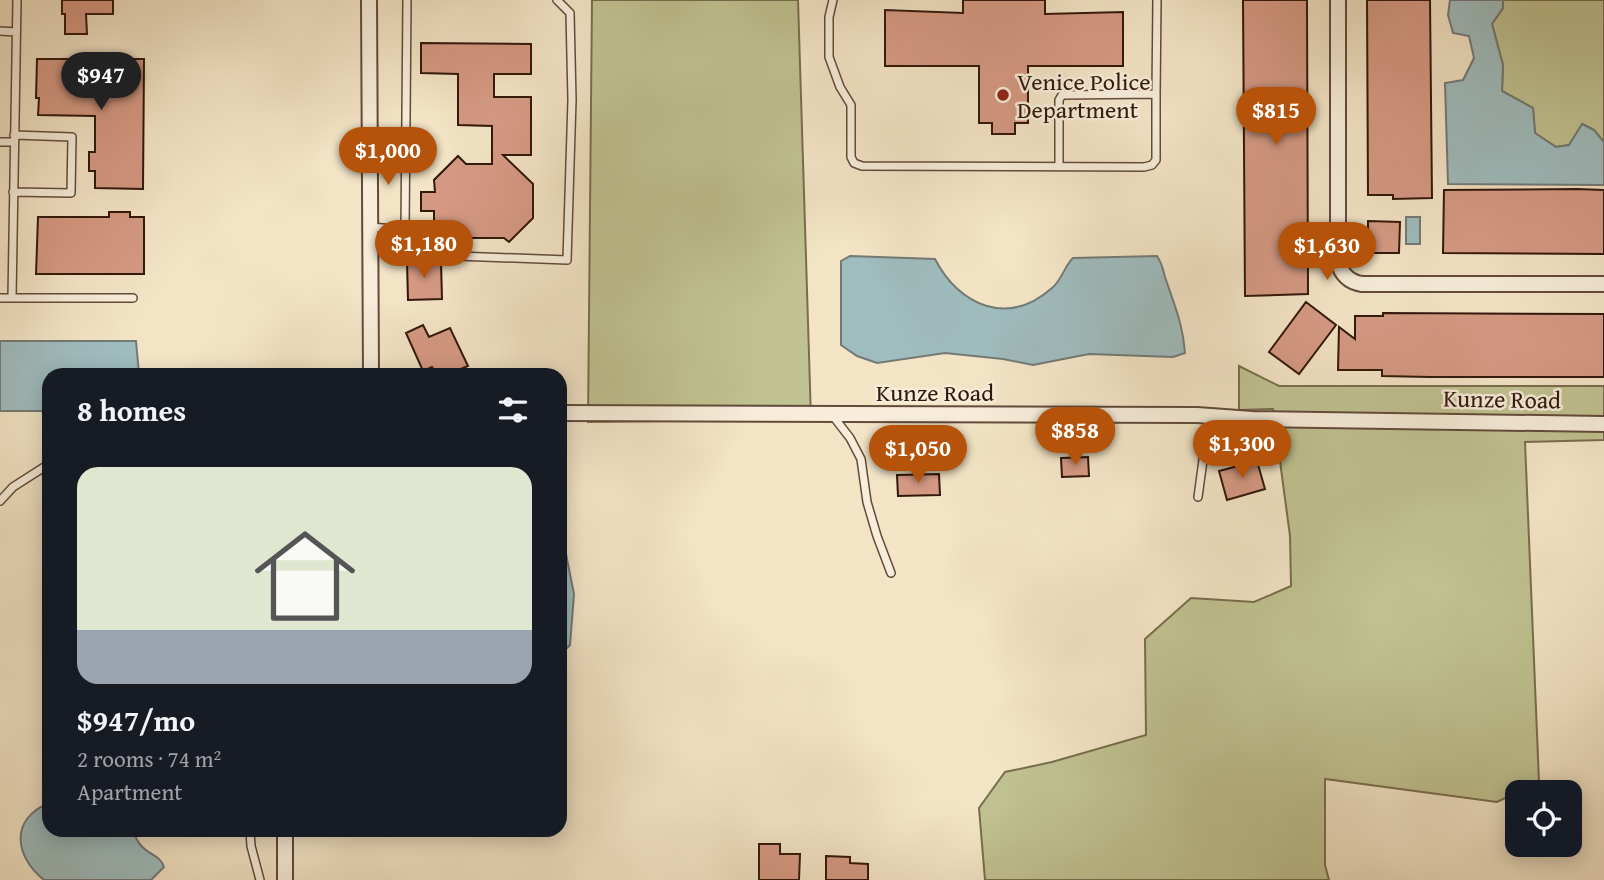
<!DOCTYPE html>
<html lang="en">
<head>
<meta charset="utf-8">
<style>
	body { margin:0; font-family:"Gentium Book Plus",serif; background:#20242c; color:#f1f3f6; height:100vh; display:flex; flex-direction:column; font-size:26px; white-space:nowrap }
	* { box-sizing:border-box; margin:0 }
	p { font-size:23px; color:#9ea1a6 }
	.icon { flex:none; width:38px; height:38px; fill:none; stroke:currentColor; stroke-width:2; stroke-linecap:round; stroke-linejoin:round }
	.map { position:relative; flex:1; overflow:hidden }
	.drawer { position:absolute; left:42px; top:368px; width:525px; height:469px; display:flex; flex-direction:column; background:#171b24; border-radius:21px; box-shadow:0 4px 18px #0003 }
	.drawer>* { flex:none }
	.fabs { position:absolute; left:1505px; top:780px; display:grid; gap:14px }
	.fabs a { display:grid; place-items:center; width:77px; height:77px; border-radius:14px; background:#171b24; box-shadow:0 4px 18px #0003; font-size:35px }
	.price { position:absolute; translate:-50% -60px; padding:0 16px; border-radius:24px; background:#b45309; color:#fff; font-size:23px; line-height:46px; filter:drop-shadow(0 2px 4px #0008) }
	.price::after { content:''; position:absolute; left:50%; top:42px; width:21px; height:16px; margin-left:-10px; background:inherit; clip-path:polygon(0 0,100% 0,50% 100%) }
	.price.current { background:#222; color:#fff }
	ul { padding:0; list-style:none }
	li { display:grid; align-content:center; gap:14px; height:371px; padding:0 35px }
	li+li { border-top:2px solid #363941 }
	li span { display:grid; place-items:center; height:217px; border-radius:21px; color:#555 }
	li>.icon { margin-inline-start:auto }
	span .icon { width:126px; height:126px; fill:#fffc; stroke-width:1 }
	li b { font-size:30px }
	h2 { display:flex; justify-content:space-between; align-items:center; height:84px; padding:0 35px; font-size:30px }
	.map>svg:first-child { display:block }
	.green { fill:#c0c291; stroke:#796d4e; stroke-width:2 }
	.water { fill:#9fbcbe; stroke:#737a76; stroke-width:2 }
	.building { fill:#d59983; stroke:#32180b; stroke-width:2 }
	.lines { fill:none; stroke-linecap:round; stroke-linejoin:round }
	.service-casing { stroke:#624b3a; stroke-width:10 }
	.minor-casing { stroke:#624b3a; stroke-width:18 }
	.service { stroke:#f7edda; stroke-width:7 }
	.minor { stroke:#f7edda; stroke-width:14 }
	.poi-dot { fill:#8f2418; stroke:#f7edda; stroke-width:2.5 }
	.labels { text-anchor:middle; dominant-baseline:central; stroke-width:5; stroke-linejoin:round; paint-order:stroke }
	.poi-label { font-size:24px; fill:#32180b; stroke:#f7edda; text-anchor:start }
	.street-label { font-size:24px; fill:#32180b; stroke:#f7edda }
</style>
</head>
<body>
<div class="map">
<svg width="1604" height="880" viewBox="0 0 1604 880">
	<rect width="100%" height="100%" fill="#f3e4c6"/>
	<filter id="stains"><feTurbulence type="fractalNoise" baseFrequency=".00286" numOctaves="4"/><feColorMatrix values="0 0 0 0 .2 0 0 0 0 .09 0 0 0 0 .02 0 0 0 .5 -.17"/></filter>
	<radialGradient id="worn" r=".72"><stop offset=".6" stop-color="#630" stop-opacity="0"/><stop offset="1" stop-color="#630" stop-opacity=".3"/></radialGradient>
	<path class="green" d="M592,0h206l13,419 -223,3z
		M1503,0h101v142l-10,-12 -11,-6 -14,21 -13,2 -21,-14 -2,-25 -31,-17 1,-26 -11,-41 11,-16z
		M1239,366l40,20h325v54l-79,2 14,340 -42,20 -172,-23v86l4,15h-344l-6,-72 26,-36 47,-10 94,-27 -1,-96 46,-41 63,4 37,-16 -1,-50 -17,-127 -34,1z"/>
	<path class="water" d="M1450,0h53v8l-11,16 11,41 -1,26 31,17 2,25 21,14 13,-2 13,-21 12,6 10,12v43l-156,-1 -3,-101 18,-3 11,-22 -5,-22 -16,-3 -5,-18z
		M1406,217h14v27h-14z
		M850,256l85,3c24,47 73,68 117,29 10,-8 13,-23 21,-30l84,-2c5,7 6,13 8,21 9,27 18,47 20,76l-12,4 -84,-3 -56,11 -30,-6 -58,-6 -68,10 -20,-7 -16,-11v-84z
		M0,341h136l3,33h-90v37h-49z
		M560,535l3,4 11,55 -4,51 -10,10z
		M49,803v27h84c8,27 26,21 31,37l-13,13h-107c-30,-24 -34,-61 5,-77z"/>
	<path class="building" d="M62,0h51v14h-27l1,20h-22v-20h-3z
		M963,0h82v14l78,-2v54h-95v57h-13v11h-23v-11h-13v-57h-94v-56l78,3z
		M1243,0h64l1,294 -63,2z
		M1367,0h63l2,198 -39,1v-4h-25z
		M421,43l110,1v30h-37v23h37v58h-28l30,29v34l-24,24 -5,-4h-37l-8,9 -25,-25v-11h-13v-19h14l-1,-12 24,-24 8,8h26v-38l-34,-1v-51l-37,-1z
		M37,59h107l-1,130 -48,-1v-17h-6v-19h6v-36l-57,-1 1,-17h-3z
		M1577,189l27,1v64l-161,-1 1,-63z
		M109,212h21v5h14v57h-108l2,-57h71z
		M1368,221l32,1 -1,31h-31z
		M441,261l1,38 -34,1 -1,-38z
		M1306,302l30,23 -37,49 -30,-22z
		M1383,313l221,1v63h-174l-48,-1v-6h-44l1,-43 16,12v-23h28z
		M423,325l6,12 21,-9 18,38 -19,8h-13l-4,-7 -9,4 -17,-38z
		M1088,457l1,19 -27,1 -1,-19z
		M1257,461l8,28 -38,11 -8,-29z
		M939,474l1,21 -42,1 -1,-21z
		M759,844h21v10h20l-1,26h-40z
		M826,856l24,1v6l18,1v16h-42z"/>
	<g class="lines">
		<defs>
			<path id="service" d="M833,0l-4,17v40l11,30 11,18v52l3,6 8,3 282,1 8,-2 4,-5v-66l-94,1 -3,5v66
				M0,31l16,1
				M1156,94l1,-94
				M0,142h14
				M13,192l58,1 1,-56 -58,-2
				M370,227l49,4 14,5 24,20 110,4 5,-160 -2,-87 -13,-13
				M405,230l2,-230
				M0,298h133
				M12,298l5,-298
				M833,416l17,22 11,21 6,43 10,34 14,37
				M1198,497l11,-81
				M0,501l13,-14 36,-23
				M250,830l1,16 9,34"/>
			<path id="minor" d="M369,0l2,374
				M1338,0v261c3,13 11,21 24,23h242
				M560,413l637,2 55,4 352,5
				M285,830v50"/>
		</defs>
		<use href="#service" class="service-casing"/>
		<use href="#minor" class="minor-casing"/>
		<use href="#service" class="service"/>
		<use href="#minor" class="minor"/>
	</g>
	<circle class="poi-dot" cx="1003" cy="95" r="7"/>
	<g class="labels">
		<g class="poi-label">
			<text x="1017" y="81">Venice Police<tspan x="1017" dy="28">Department</tspan></text>
		</g>
		<g class="street-label">
			<text x="935" y="392">Kunze Road</text>
			<text transform="translate(1502 399) rotate(1)">Kunze Road</text>
		</g>
	</g>
	<rect width="100%" height="100%" filter="url(#stains)"/>
	<rect width="100%" height="100%" fill="url(#worn)"/>
</svg>
<div class="fabs">
<a><svg class="icon" aria-label="locate" viewBox="0 0 24 24"><circle cx="12" cy="12" r="6"/><path d="M12 2v4M12 18v4M2 12h4M18 12h4"/></svg></a>
</div>
<b class="price current" style="left:101px;top:112px">$947</b>
<b class="price" style="left:1276px;top:147px">$815</b>
<b class="price" style="left:388px;top:187px">$1,000</b>
<b class="price" style="left:424px;top:280px">$1,180</b>
<b class="price" style="left:1327px;top:282px">$1,630</b>
<b class="price" style="left:1075px;top:467px">$858</b>
<b class="price" style="left:1242px;top:480px">$1,300</b>
<b class="price" style="left:918px;top:485px">$1,050</b>
<section class="drawer">
<h2>8 homes<svg class="icon" aria-label="filters" viewBox="0 0 24 24"><path d="M4 7h16M4 17h16"/><circle cx="9" cy="7" r="2"/><circle cx="15" cy="17" r="2"/></svg></h2>
<ul>
<li><span style="background:linear-gradient(#dfe7d0 75%,#9aa5b1 0)"><svg class="icon" aria-label="home" viewBox="0 0 24 24"><path d="M3 11l9-7 9 7M6 9v11h12V9"/></svg></span><div><b>$947/mo</b><p>2 rooms · 74 m²</p><p>Apartment</p></div></li>
</ul>
</section>
</div>
</body>
</html>
